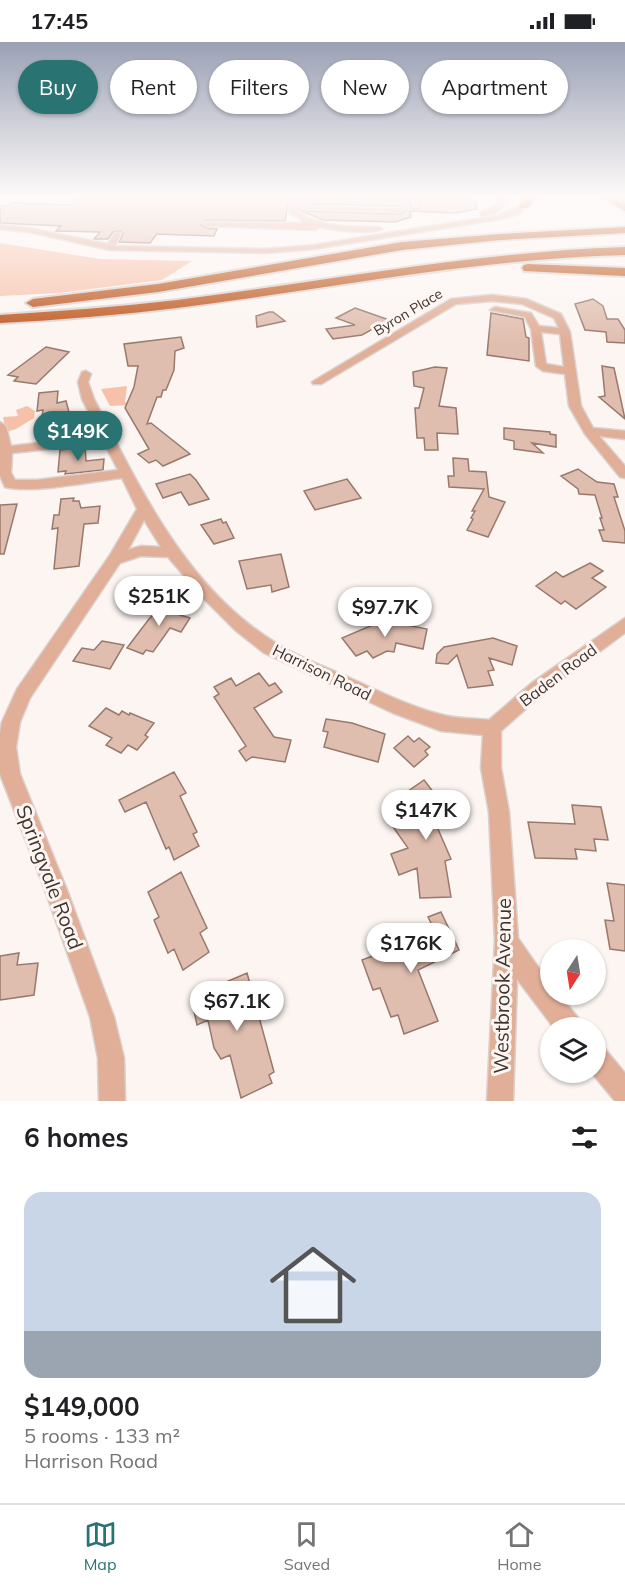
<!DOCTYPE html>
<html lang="en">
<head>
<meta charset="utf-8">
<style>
	body { margin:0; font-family:Mulish,sans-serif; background:#f2f2f2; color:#202124; height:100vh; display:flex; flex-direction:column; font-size:22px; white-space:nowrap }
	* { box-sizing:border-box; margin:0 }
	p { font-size:20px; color:#757577 }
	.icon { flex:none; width:33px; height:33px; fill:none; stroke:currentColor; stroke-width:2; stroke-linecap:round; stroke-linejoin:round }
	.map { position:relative; height:1059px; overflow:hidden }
	.drawer { display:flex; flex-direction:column; background:#fff; flex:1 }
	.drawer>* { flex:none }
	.top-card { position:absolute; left:18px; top:18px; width:590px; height:54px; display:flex; gap:12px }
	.needle { width:39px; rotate:192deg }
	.buttons { position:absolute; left:540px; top:897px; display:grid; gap:12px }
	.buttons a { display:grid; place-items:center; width:66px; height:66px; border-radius:50%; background:#fff; box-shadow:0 2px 4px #0004; font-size:30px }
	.price { position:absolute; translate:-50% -51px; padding:0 14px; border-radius:21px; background:#fff; color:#222; font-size:20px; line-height:39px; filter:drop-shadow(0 2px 3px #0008) }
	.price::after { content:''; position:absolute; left:50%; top:36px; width:18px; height:14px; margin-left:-9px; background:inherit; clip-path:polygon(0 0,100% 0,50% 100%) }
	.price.current { background:#297373; color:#fff }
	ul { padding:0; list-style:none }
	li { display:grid; align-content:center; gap:12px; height:318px; padding:0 24px }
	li+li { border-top:2px solid #e0e0e0 }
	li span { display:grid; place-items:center; height:186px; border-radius:18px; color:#555 }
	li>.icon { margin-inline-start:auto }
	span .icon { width:108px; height:108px; fill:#fffc; stroke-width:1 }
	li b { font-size:26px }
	h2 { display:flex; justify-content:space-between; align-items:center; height:72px; padding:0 24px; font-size:26px }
	.pill { padding:0 21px; border-radius:27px; background:#fff; box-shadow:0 2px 4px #0004; font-size:21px; line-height:54px }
	.pill.current { background:#297373; color:#fff }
	.status { display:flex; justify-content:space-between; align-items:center; height:42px; padding:0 30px; background:#fff; direction:ltr }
	.status svg { height:16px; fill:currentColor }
	.menu { display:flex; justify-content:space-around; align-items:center; height:84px; border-top:2px solid #e0e0e0; background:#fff; font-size:16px; color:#757577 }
	.menu a { display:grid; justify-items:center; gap:3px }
	.menu .current { color:#297373 }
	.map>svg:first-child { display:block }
	.green { fill:#f7c1a9 }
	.building { fill:#e0beaf; stroke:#99796b; stroke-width:1.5; fill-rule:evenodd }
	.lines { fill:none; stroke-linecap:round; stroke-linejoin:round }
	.minor-casing { stroke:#dad2ce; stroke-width:3 }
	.major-casing { stroke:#dad2ce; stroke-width:2 }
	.highway-casing { stroke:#dad2ce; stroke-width:4 }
	.minor { fill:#e1ae98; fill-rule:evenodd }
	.major { fill:#c76d43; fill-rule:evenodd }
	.highway { fill:#bc541a; fill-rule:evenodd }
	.labels { text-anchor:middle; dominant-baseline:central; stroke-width:6; stroke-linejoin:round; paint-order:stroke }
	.far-street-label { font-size:14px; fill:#3f322c; stroke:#fcf5f2 }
	.street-label { font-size:16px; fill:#3f322c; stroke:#fcf5f2 }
	.near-street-label { font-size:20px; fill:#3f322c; stroke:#fcf5f2 }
</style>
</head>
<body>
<div class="status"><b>17:45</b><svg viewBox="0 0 49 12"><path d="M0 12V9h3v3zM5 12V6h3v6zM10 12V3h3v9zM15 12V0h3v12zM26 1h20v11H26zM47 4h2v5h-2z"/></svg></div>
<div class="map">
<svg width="625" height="1059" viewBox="0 0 625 1059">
	<rect width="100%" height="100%" fill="#fcf5f2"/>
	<path class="green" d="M0,201l100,16 92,2 -30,19 -103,13 -59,3z
		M127,344l-2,16 5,3 -20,1 -9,-17z
		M27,364l8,5 -1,7 -18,11 -10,3 -3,-15 15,-1 -2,-6z"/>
	<path class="building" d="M80,154h224l-16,7 -3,18 -78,-1 -6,5 6,3 10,1 -3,7 -57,-2 -7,9 -31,-1 4,-8 -2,-3 -8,1 -5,7h-14l6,-7 -44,-1 5,-5 -61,-3v-17h8l3,-3 60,2z
		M319,154h89l4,12 6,1 2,-2 -2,-11h55l4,13 -22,4 -45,-2 1,6 -16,5 -72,-2 -24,-10 -1,-5zM309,162l90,2 6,5 -6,3 -92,-3 -2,-3z
		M593,257l10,7 4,13h11l7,11v13l-18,-1 -1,-10 -21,-2 -10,-26z
		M355,266l34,12 -27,15 -29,4 -7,-10 29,-4 -19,-7z
		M269,270h4l12,9 -28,6 -1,-11z
		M491,271l32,6 3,18 3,1v23l-42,-6z
		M181,295l3,11 -9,3 -1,19 -8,20h-3l-2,7h-4l-10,27 4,-1 39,31 -27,12 -7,-6 -7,3 -11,-9 11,-5 -24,-41 9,-21 4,-21h-10l-4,-22z
		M46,305l23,5 -33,32 -22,-3 4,-4 -10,-2z
		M602,324l12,2 11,51 -26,-22 6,-1z
		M435,325l12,1 -8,38 17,2 2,26 -21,-1 1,17h-13l-1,-12h-7l-2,-30h4l5,-20 -10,-2 -1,-14z
		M58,349l-1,12 9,-2 3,11 -2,26h-26l1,-8h-2l3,-20 -6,1 2,-18z
		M504,386l46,4v2l6,1v12l-24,-4 11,10 -29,-4v-8l-10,-2z
		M85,405l1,14 18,-2 -1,11 -38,4 1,-3 -8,1 2,-22z
		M453,416l15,1 1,12 17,1 3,25 16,5 -17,35 -21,-7 6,-11 -2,-1 4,-7h-3l12,-22 -35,-2 -1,-11h6z
		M578,427l19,13 17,2 4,13h-4l11,34v12l-22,-2 -4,-11h5l-4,-12h2l-7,-23 -16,-1 -1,-5 -17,-13z
		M190,432l6,6 13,19 -20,6 -8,-13 -18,6 -7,-14z
		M347,437l14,19 -46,12 -11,-19z
		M74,456l-1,3h6l2,7 19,-2 -2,17 -14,1 -5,42 -25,3 4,-41 -6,1 2,-14h5l2,-16z
		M17,462l-13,50h-4v-49z
		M221,477l2,4 3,-1 8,16 -20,6 -13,-19z
		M281,512l8,33 -17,5 -1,-7 -24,4 -8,-28z
		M590,521l13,8 -11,7 14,9 -30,22 -11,-8 -4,3 -25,-18 20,-14 7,5z
		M169,557l15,5 -7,10 13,4 -9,14 -11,-4 -17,24 -7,-2 -3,4 -16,-6 22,-29z
		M376,577l51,10 -4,20 -27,-6 -2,9 -7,-1 -14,7 -6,-7 -11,5 -14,-18 33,-14z
		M493,596l24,8 -5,19 -23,-7 5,12 -6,1 5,14 -25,3 -11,-33 -9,9 -12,-1 1,-9 7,-7z
		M102,599l22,4 -14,24 -37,-8 9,-13 12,2z
		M259,631l10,13 6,-3 7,9 -28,16 20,29 17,3 -6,22 -33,-5 -6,4 -7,-10 7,-5 -32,-49 5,-3 -5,-7 17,-9 5,8z
		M106,666l13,7 3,-4 7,4 1,-2 24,10 -9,12 3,2 -11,13 -9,-5 -7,8 -15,-8 6,-7 -23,-12z
		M326,677l26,4 33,11 -7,28 -54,-15 4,-15 -5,-1z
		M408,694l6,6 5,-4 11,9 -5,4 3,4 -14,12 -20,-19z
		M174,730l12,21 -6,3 17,36 -4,2 6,12 -25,14 -5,-13 -3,2 -20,-47 -21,10 -6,-12z
		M424,738l20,26 10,-7 9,13 -25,17 13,30 -6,2 6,36 -31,1 -3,-30 -18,7 -8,-21 17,-6 -17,-24 27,-17 -11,-15z
		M572,763l29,2 7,33 -14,-1 2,12 -21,-2 2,10 -42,-1 -7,-36 47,2z
		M181,830l26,56 -7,5 9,19 -26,18 -9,-21 -6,4 -14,-33 5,-3 -11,-25z
		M607,841l18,2v66l-15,-2 -5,-29 9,1z
		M441,870l18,38 -41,20 20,51 -34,13 -6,-19 -7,2 -11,-29 -7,2 -11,-30 53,-20 -2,-5 20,-8 -5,-10z
		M19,911l-2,12 21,-2 -4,32 -34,5v-44z
		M247,931l27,99 -5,3 3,8 -31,15 -11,-43 -9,4 -7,-11 -6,-28 -11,5 -6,-28z"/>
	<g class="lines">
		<defs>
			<path id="minor" d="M309,154h8l-21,8 1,7c23,17 53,15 81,16l4,2c-12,6 -49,1 -63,-2l-3,3 -109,-4 -4,-2 4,-2 93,1 3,-2 -14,-9 1,-9z
				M410,154h6l2,11h-4z
				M500,154h6c-1,14 -12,20 -25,20v-4l16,-7z
				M520,154h6v11l-7,7 -18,5 -187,30 -48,4 -156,-3 -81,-18 -29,-3v-4l29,3 79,16 7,-11h6l-6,13 151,3 48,-4 186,-30 20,-10z
				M309,164l90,2 4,2 -4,2 -92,-3z
				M492,253l34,4 35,15 9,18 11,74 12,22 32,3v8l-26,-3 26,30v12l-5,-1 -35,-43 -16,-28 -4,-32 -22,-3 -7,-5 -5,-37 -6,-12 -35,-7 5,-3 36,6 8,13 20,2 -5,-10 -32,-14 -30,-3 -36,3 -135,80h-8l-1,-2 139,-83zM541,290l19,2 4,33 -18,-3z
				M86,329l5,3 -3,8 6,17c46,89 92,189 182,244 23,15 50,24 74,35 29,13 58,28 89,36 15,5 34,4 50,6l44,-38 92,-64v15l-80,59 -44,39v37l8,44 9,126 32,46v10h9l20,25 3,9h-28l-37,-49 -4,122h-26l8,-160 -6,-129 -8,-44 2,-33 -42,-4 -48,-18 -129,-60 -29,-23 -32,-32 -35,-41 -27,-1 -21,7 -90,135 -10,24 -4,25 4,27 47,116 47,127 10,41 1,43h-26l-1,-43 -8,-41 -45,-127 -45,-116v-41l2,-11 15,-33 93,-134 27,-46 -15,-31c-31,3 -88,16 -117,9l-5,-11v-54l6,4 5,20 90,-10 -19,-37 -4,-17 4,-10zM104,401l14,27 -81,10h-22l-4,-7 1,-20zM144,478l17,27 -20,-1 -13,4z
				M596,1003l9,4 20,24v28h-10l-24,-29h5z"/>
			<path id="major" d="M615,154h9l1,8z"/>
			<path id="highway" d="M527,154h10l-9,12h-8l-1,-2z
				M599,154h12l14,8v7z
				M625,185v6l-125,7 -98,10 -244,42 -125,15 -7,-4 7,-4 125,-15 244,-42 98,-8z
				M625,205v8c-151,4 -298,34 -448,53 -59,7 -118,12 -177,15v-8c59,-4 118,-8 177,-15 150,-19 297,-48 448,-53z
				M528,222l97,4v8l-101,-5 -2,-3 2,-3z"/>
		</defs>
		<use href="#minor" class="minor-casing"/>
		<use href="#major" class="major-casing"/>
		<use href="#highway" class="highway-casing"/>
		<use href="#minor" class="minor"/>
		<use href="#major" class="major"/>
		<use href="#highway" class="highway"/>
	</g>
	<linearGradient id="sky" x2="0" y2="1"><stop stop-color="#9aa1b5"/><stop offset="0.51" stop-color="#fefaf9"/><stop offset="1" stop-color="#fefaf9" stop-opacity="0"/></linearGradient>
	<rect width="625" height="302" fill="url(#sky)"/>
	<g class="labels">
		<g class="far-street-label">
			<text transform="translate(408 270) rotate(-31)">Byron Place</text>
		</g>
		<g class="street-label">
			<text transform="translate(322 630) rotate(26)">Harrison Road</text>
			<text transform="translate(558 633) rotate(-37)">Baden Road</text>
		</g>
		<g class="near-street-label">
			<text transform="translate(50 835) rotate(69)">Springvale Road</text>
			<text transform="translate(502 944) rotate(-89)">Westbrook Avenue</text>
		</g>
	</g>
</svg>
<div class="buttons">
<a><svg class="needle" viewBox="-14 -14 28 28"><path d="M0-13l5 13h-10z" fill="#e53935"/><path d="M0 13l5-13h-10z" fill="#757577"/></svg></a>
<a><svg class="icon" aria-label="layers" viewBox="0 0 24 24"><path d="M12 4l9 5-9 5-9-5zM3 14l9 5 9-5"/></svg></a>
</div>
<b class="price current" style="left:78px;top:420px">$149K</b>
<b class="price" style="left:159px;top:585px">$251K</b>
<b class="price" style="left:385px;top:596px">$97.7K</b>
<b class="price" style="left:426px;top:799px">$147K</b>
<b class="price" style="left:411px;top:932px">$176K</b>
<b class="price" style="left:237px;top:990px">$67.1K</b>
<div class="top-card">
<a class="pill current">Buy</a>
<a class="pill">Rent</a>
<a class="pill">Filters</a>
<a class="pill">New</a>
<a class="pill">Apartment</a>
</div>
</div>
<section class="drawer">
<h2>6 homes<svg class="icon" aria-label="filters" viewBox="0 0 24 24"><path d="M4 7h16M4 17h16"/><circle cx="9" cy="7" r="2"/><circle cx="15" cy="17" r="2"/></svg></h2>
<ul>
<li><span style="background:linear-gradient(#c9d6e8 75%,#9aa5b1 0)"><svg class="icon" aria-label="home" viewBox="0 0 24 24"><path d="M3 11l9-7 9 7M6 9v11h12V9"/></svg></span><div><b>$149,000</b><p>5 rooms · 133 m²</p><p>Harrison Road</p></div></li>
</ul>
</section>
<nav class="menu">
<a class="current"><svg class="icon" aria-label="map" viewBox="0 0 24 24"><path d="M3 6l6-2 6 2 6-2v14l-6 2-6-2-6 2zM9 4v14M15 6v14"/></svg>Map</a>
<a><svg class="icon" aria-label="saved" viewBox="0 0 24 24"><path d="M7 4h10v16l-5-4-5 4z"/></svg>Saved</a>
<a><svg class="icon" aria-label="home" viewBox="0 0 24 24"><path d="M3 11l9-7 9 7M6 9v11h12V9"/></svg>Home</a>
</nav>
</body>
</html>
